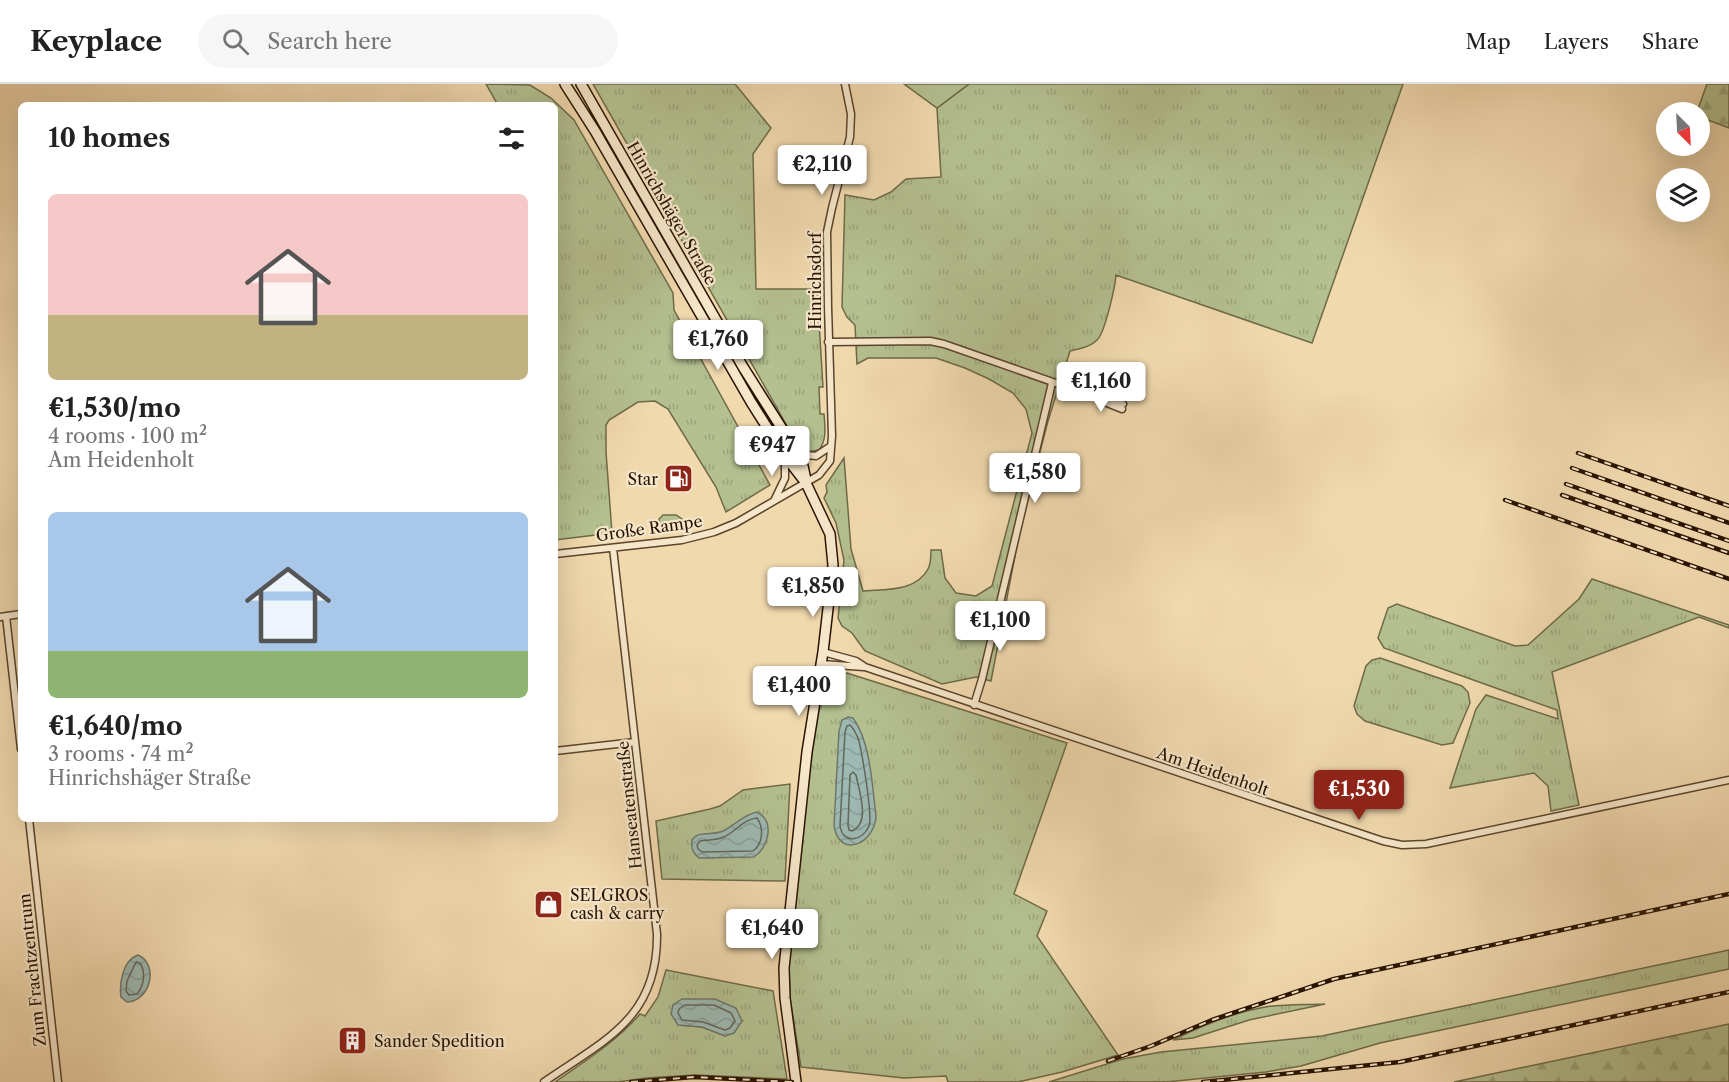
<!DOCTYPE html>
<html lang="en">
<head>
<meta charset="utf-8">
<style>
	body { margin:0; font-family:"Libre Caslon Text",serif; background:#f6f6f6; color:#222; height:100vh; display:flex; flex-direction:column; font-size:22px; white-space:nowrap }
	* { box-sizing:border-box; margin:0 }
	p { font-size:20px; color:#767676 }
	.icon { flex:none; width:33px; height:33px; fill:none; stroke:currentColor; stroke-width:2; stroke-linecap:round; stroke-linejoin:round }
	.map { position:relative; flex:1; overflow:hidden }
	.drawer { position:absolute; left:18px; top:18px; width:540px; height:720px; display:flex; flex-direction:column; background:#fff; border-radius:9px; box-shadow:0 6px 24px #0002 }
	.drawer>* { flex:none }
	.needle { width:39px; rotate:156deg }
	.buttons { position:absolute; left:1656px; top:18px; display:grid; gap:12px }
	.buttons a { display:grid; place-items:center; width:54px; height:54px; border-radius:50%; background:#fff; box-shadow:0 6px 24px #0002; font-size:30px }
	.price { position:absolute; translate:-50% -51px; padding:0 14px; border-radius:6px; background:#fff; color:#222; font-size:20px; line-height:39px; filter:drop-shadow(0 2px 3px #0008) }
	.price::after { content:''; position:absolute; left:50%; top:36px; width:18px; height:14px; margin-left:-9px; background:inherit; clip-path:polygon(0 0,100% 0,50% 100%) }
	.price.current { background:#8f2418; color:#fff }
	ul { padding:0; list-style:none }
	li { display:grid; align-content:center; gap:12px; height:318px; padding:0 30px }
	li span { display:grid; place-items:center; height:186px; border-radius:9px; color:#555 }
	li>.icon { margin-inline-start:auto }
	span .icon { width:108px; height:108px; fill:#fffc; stroke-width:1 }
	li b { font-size:26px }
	h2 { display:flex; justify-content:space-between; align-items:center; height:72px; padding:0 30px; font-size:26px }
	header { display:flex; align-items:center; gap:36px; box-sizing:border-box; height:84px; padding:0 30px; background:#fff; border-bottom:2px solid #e0e0e0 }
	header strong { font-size:28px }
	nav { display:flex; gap:33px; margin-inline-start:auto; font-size:21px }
	.search { width:420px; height:54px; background:#f6f6f6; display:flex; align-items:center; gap:15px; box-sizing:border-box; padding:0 21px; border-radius:33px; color:#767676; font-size:22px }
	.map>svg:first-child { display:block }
	.grass { fill:url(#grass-tufts); stroke:#6e6a48; stroke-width:1.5; fill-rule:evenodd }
	.forest { fill:url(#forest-firs); stroke:#6e6a48; stroke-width:1.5 }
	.garden { fill:#b4c08f; stroke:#6e6a48; stroke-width:1.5 }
	.water { fill:url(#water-waves); stroke:#6f776b; stroke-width:1.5 }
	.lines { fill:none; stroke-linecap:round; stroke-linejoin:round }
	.shore { stroke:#63665a; stroke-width:1.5 }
	.street-casing { stroke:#5b442c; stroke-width:9 }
	.secondary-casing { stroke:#291300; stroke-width:12 }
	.street { stroke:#f6e6ca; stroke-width:6 }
	.secondary { stroke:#f6e6ca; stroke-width:9 }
	.rail-casing { stroke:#291300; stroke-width:4.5 }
	.rail { stroke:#f6e6ca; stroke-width:2; stroke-dasharray:7; stroke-linecap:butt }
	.labels { text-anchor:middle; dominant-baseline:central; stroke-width:4.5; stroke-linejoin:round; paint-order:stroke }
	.street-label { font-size:16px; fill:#291300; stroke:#f6e6ca }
	.poi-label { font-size:16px; fill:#291300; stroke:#f6e6ca; text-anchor:start }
</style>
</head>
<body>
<header>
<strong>Keyplace</strong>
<div class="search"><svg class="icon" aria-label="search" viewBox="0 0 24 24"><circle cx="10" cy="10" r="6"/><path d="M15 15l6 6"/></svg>Search here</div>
<nav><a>Map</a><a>Layers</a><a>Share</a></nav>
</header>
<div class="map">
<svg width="1729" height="998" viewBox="0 0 1729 998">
	<defs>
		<pattern id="grass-tufts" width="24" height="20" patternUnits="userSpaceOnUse" patternTransform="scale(1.5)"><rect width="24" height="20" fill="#b4c08f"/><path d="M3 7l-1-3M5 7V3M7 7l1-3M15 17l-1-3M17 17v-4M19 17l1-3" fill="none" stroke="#9ba47a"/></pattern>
		<pattern id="forest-firs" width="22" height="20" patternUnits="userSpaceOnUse" patternTransform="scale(1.5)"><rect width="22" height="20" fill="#b4c08f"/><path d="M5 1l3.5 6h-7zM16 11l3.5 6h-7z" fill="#9ba47a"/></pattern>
		<pattern id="water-waves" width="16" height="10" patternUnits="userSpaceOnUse" patternTransform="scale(1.5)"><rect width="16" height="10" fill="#9db9b3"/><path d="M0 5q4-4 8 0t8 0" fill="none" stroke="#879e98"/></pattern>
	</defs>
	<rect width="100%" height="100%" fill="#f1d9ae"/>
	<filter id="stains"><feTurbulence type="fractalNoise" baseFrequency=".00333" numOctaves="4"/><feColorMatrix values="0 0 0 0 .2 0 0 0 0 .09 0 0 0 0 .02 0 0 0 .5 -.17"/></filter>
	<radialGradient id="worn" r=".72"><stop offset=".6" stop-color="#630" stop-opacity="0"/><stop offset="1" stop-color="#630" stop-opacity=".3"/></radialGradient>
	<path class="grass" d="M486,0l44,1 21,13 23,22 99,173 1,17 96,175 -44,27 -10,-25 -48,-78 -13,-8 -17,1 -29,18 -3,5v27l6,81 -57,7v-435h-57z
		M593,0h142l36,44 -18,26 3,135h61l6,98h-4l1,27h4c1,12 3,26 -5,36l-13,2 -7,-5z
		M969,0h434l-91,259 -196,-68c-1,12 -11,58 -19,65 -7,7 -18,9 -27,11l-22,70 -27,104 -30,156 -15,-4 -34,7 -77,-33 -13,-18 -10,-7 -4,-8 6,-58 -8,-37 -12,-25 3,-6 -1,-7 18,-27 7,91 12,42c22,-2 53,1 65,-22 3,-5 3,-14 3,-19h10l4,28 11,15 20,3 16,-10 40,-153 -6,-24 -13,-16 -24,-14 -24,-11 -29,-10h-68l-11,6 -2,-39 -8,-8 -5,-10 3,-112 29,5 17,-8 15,-13 35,-2 -4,-69z
		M663,431h13l6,4 1,5 -4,4 -14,2 -6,-6v-5z
		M1592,495l137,46v3l-30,-11 -147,55 27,133 -28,6 -3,-25 -14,-13 -84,15 26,-79 10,-14 72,24 -1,-9 -173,-62 -6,-10 10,-30 9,-4 118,42 13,-1 51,-46z
		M1380,574l82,28 6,6 2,11 -17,40 -11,2 -77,-24 -8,-7 -3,-8 12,-40 6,-6z
		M847,589l220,70 -53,151 33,17 -10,25 81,119 -56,17 -44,10h-70l-2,-6 -42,2 -103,-11 -11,-69 -1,-32 22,-214 10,-66 9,-10z
		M790,700l-5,97 -123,-2 -6,-58 54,-12 10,-3 23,-16z
		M1729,866v19l-349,74 -79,23 -35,6 -100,10h-117l74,-23 38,-7 161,-16z
		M666,886l107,21 14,88 -92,-4 -49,3 -28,4h-63c30,-21 61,-40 85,-68l5,2 13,-19zM742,937l-17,15 -23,-9 -24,-2z
		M1325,920l-76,16 -56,18 -20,2c30,-15 59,-27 92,-33 19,-3 40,-2 60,-3z"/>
	<path class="forest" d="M1707,0h22v44l-29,-11v-5h-3z
		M1729,940v58h-275z"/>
	<path class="garden" d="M904,0h65l-32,24z"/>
	<path class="water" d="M848,633l5,1c18,25 19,67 23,98 -1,27 -36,44 -42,10l5,-95 3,-11z
		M757,728c18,9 12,35 -3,45l-55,1c-10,-8 -11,-23 4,-24 8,-1 13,0 20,-3 12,-6 20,-16 34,-19z
		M138,871c21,9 13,46 -11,47l-6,-5c-2,-14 2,-37 17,-42z
		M682,915h33l21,9 6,13 -8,12 -9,3 -23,-9 -24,-2 -7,-11 2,-9z"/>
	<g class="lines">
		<path class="shore" d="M850,641c4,4 7,10 9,16 3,13 14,75 10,85 -6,15 -26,19 -29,0l5,-94 2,-6z
			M853,688l3,3c3,16 15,48 -4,56l-3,-1 -1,-5 2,-50z
			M757,734c7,10 6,26 -4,33l-51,1 -4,-3 -1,-4 3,-4c8,-2 15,0 24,-4 11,-5 20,-18 33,-19z
			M136,878l4,1c6,9 4,23 -3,31l-8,1 -3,-4 1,-10z
			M685,921h29l17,8 4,8 -5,7 -5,2 -22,-8 -21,-2 -4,-7 1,-4z"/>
		<defs>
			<path id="street" d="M828,258l102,-1 14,3 146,51 33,9
				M1107,319l15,6
				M798,370l18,2 15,-10
				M774,417l11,-23v-21
				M555,470l127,-14 32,-8 22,-9 83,-48 11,-14 2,-25 -4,-129 -1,-75 5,-24 18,-71 1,-23 -6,-30
				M6,532l15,133
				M0,533l21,-3
				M823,568l33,9 9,6 518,174 19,4 24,-1 303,-64
				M821,580l43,3
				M974,621l8,-26 70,-296
				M555,667l80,-9
				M29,735l29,263
				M544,998c61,-42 114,-64 113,-148l-44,-386"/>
			<path id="secondary" d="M565,0l30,47 156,271 34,54 21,27 24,51 3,31 -10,87 -16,100 -23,216 1,30 11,84
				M581,0l162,283 55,87 5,12 3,14"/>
		</defs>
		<use href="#street" class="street-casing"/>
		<use href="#secondary" class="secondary-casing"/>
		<use href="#street" class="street"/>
		<use href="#secondary" class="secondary"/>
		<defs>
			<path id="rail" d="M1578,369l151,53
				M1572,384l157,55
				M1566,400l163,57
				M1562,411l167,58
				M1505,416l224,79
				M1108,977l43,-15 61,-26 122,-41 395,-85
				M631,998l63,-5 98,5
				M1203,998l197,-20 329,-70"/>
		</defs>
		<use href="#rail" class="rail-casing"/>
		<use href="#rail" class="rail"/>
	</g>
	<defs>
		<symbol id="fuel-square" viewBox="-11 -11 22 22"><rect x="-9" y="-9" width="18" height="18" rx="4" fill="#8f2418" stroke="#f6e6ca"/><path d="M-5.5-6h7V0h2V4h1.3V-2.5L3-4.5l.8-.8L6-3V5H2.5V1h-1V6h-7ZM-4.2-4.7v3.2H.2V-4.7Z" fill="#fff"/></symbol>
		<symbol id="shop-square" viewBox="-11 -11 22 22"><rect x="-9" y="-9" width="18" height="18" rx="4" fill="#8f2418" stroke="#f6e6ca"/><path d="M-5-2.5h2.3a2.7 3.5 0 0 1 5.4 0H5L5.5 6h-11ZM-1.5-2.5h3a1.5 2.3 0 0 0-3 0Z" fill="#fff"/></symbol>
		<symbol id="building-square" viewBox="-11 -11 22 22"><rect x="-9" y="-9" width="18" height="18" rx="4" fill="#8f2418" stroke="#f6e6ca"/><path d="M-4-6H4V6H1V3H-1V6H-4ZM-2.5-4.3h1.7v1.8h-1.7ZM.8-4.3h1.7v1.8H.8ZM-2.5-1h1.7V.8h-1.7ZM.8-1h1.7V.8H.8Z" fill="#fff"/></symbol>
	</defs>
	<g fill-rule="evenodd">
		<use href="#fuel-square" x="662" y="378" width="33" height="33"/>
		<use href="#shop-square" x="532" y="804" width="33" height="33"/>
		<use href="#building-square" x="336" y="940" width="33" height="33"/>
	</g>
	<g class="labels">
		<g class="street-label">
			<text transform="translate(672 129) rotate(60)">Hinrichshäger Straße</text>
			<text transform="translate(815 197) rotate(-90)">Hinrichsdorf</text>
			<text transform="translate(649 444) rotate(-8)">Große Rampe</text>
			<text transform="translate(1213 687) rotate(19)">Am Heidenholt</text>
			<text transform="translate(629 721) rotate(-96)">Hanseatenstraße</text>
			<text transform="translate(32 886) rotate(-96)">Zum Frachtzentrum</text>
		</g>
		<g class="poi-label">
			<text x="658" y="395" text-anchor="end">Star</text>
			<text x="570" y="811">SELGROS<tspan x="570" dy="18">cash &amp; carry</tspan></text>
			<text x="374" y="957">Sander Spedition</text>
		</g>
	</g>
	<rect width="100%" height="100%" filter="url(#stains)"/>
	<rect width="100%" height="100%" fill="url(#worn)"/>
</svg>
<div class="buttons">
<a><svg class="needle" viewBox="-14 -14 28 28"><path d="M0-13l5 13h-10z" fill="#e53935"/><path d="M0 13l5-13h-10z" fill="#767676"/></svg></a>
<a><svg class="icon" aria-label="layers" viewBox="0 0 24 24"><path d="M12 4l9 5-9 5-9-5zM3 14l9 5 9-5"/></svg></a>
</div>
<b class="price" style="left:822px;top:112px">€2,110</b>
<b class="price" style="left:718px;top:287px">€1,760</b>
<b class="price" style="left:1101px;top:329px">€1,160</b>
<b class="price" style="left:772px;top:393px">€947</b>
<b class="price" style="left:1035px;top:420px">€1,580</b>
<b class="price" style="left:813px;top:534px">€1,850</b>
<b class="price" style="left:1000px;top:568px">€1,100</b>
<b class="price" style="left:799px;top:633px">€1,400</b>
<b class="price current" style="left:1359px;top:737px">€1,530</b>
<b class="price" style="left:772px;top:876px">€1,640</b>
<section class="drawer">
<h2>10 homes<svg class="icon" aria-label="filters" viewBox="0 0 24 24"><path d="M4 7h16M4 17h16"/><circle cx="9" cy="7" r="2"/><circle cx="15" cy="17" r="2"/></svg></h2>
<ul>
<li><span style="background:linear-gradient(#f6c9c9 65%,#c2b280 0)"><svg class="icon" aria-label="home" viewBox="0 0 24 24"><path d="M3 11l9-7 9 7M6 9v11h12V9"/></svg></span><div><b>€1,530/mo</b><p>4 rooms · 100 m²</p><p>Am Heidenholt</p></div></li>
<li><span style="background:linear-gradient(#a9c7e8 75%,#8fb573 0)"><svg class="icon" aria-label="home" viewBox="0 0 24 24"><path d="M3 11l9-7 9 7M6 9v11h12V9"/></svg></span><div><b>€1,640/mo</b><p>3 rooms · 74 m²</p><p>Hinrichshäger Straße</p></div></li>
</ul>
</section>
</div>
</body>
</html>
